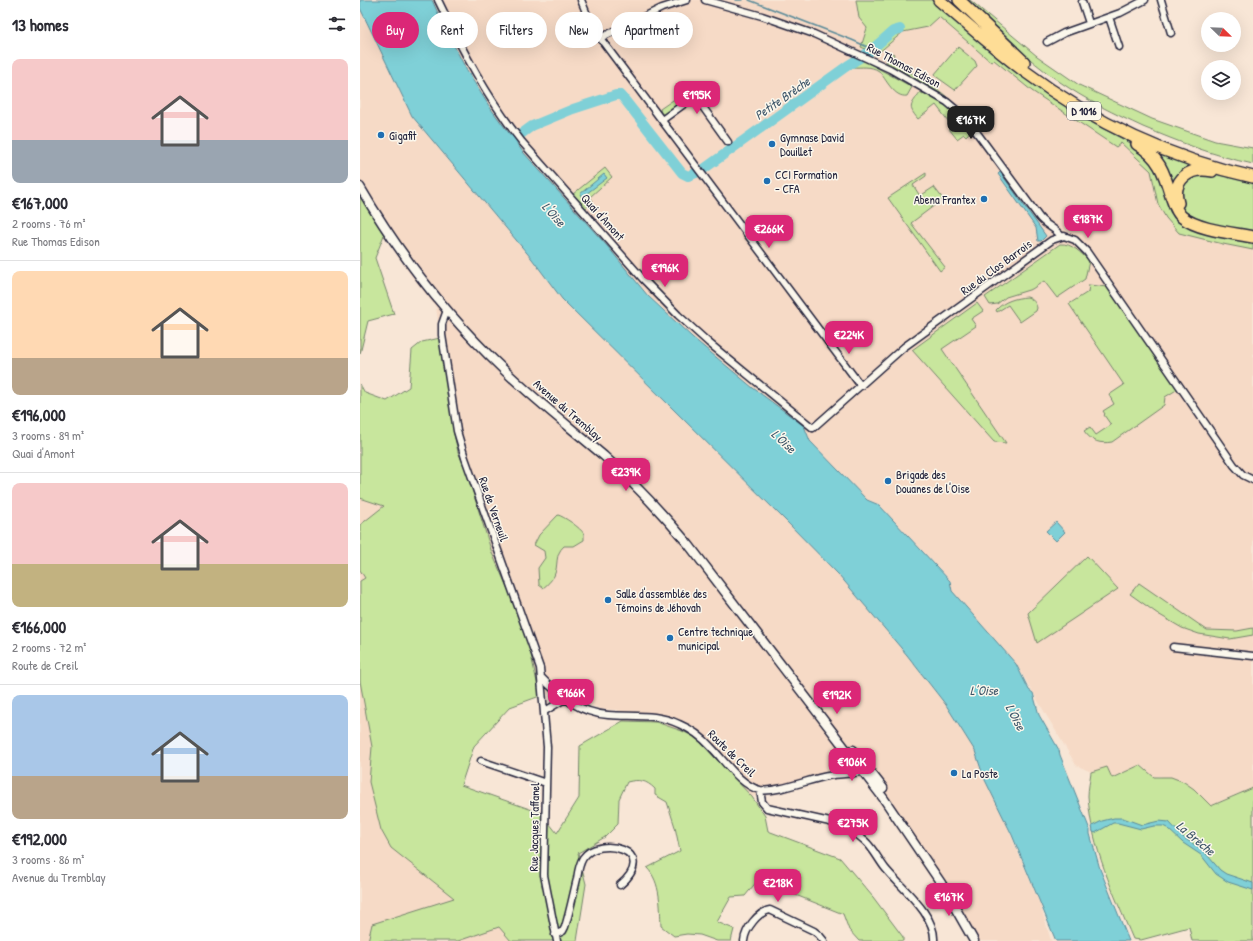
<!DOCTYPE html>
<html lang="en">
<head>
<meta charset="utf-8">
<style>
	body { margin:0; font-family:"Patrick Hand",sans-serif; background:#f2f2f3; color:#2b2b33; height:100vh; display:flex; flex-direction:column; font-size:15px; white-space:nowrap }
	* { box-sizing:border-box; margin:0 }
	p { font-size:13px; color:#7c7c81 }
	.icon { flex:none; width:22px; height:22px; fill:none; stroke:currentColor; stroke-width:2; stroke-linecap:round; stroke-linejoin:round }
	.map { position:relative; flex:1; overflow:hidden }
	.sheet { display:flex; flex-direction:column; background:#fff; width:360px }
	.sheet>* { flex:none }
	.guide { position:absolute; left:12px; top:12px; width:380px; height:36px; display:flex; gap:8px }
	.needle { width:26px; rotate:113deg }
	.fabs { position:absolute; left:841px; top:12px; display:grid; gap:8px }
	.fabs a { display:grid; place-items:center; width:40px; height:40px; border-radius:50%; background:#fff; box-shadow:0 4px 16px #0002; font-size:20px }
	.price { position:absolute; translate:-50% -34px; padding:0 9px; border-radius:8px; background:#db2777; color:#fff; font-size:13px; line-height:26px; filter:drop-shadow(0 1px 2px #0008) }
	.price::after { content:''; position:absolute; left:50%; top:24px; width:12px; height:9px; margin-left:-6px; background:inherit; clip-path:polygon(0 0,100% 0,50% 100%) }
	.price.selected { background:#222; color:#fff }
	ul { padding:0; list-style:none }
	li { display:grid; align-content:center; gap:8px; height:212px; padding:0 12px }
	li+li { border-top:1px solid #e1e1e2 }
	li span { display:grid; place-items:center; height:124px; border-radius:8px; color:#555 }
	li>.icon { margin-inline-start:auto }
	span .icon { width:72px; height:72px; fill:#fffc; stroke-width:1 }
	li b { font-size:17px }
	h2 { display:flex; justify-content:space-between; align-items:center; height:48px; padding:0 12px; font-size:17px }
	.pill { padding:0 14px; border-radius:18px; background:#fff; box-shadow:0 4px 16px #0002; font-size:14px; line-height:36px }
	.pill.selected { background:#db2777; color:#fff }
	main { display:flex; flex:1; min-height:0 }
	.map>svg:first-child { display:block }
	.built { fill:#f6dac6 }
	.green { fill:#c8e69d; stroke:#75846c }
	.water { fill:#7fd0d7; stroke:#5a8a99 }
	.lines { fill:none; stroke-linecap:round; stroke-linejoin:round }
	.stream { stroke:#5a8a99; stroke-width:1.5 }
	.river { stroke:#7fd0d7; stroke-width:10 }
	.street-casing { stroke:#22223b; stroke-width:9 }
	.secondary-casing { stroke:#22223b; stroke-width:11 }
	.highway-casing { stroke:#22223b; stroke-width:14 }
	.street { stroke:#fbf7ec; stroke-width:6 }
	.secondary { stroke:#fbf7ec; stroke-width:8 }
	.highway { stroke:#fedd96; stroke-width:11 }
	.poi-dot { fill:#1f6fb2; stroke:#fbf7ec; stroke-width:1.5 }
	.labels { text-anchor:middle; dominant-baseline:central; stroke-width:3; stroke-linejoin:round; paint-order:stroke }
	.shield { fill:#fbf7ec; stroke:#636270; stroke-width:1 }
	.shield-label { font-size:11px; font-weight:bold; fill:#22223b }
	.street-label { font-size:12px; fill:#22223b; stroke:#fbf7ec }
	.poi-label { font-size:12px; fill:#22223b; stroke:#fbf7ec; text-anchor:start }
	.water-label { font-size:13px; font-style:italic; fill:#3e566a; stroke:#fbf7ec }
</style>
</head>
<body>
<main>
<section class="sheet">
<h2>13 homes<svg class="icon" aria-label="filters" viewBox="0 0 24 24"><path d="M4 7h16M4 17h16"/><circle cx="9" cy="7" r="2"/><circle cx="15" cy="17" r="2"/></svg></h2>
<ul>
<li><span style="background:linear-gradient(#f6c9c9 65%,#9aa5b1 0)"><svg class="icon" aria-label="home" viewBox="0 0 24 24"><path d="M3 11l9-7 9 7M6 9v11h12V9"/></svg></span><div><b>€167,000</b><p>2 rooms · 76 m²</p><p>Rue Thomas Edison</p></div></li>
<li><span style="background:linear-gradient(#ffd9b3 70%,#b9a48a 0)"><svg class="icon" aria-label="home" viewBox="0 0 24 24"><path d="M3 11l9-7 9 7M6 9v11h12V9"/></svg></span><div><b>€196,000</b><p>3 rooms · 89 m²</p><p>Quai d'Amont</p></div></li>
<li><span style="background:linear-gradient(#f6c9c9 65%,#c2b280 0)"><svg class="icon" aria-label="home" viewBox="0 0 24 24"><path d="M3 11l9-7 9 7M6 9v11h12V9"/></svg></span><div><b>€166,000</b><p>2 rooms · 72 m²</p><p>Route de Creil</p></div></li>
<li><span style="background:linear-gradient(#a9c7e8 65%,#b9a48a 0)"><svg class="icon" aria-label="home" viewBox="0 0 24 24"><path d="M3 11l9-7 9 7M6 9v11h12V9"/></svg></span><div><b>€192,000</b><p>3 rooms · 86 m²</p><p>Avenue du Tremblay</p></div></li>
</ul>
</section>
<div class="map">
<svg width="893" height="941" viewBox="0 0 893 941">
	<rect width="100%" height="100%" fill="#f8e6d6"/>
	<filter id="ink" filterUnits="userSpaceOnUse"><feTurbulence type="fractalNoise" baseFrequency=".025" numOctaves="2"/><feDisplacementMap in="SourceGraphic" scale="8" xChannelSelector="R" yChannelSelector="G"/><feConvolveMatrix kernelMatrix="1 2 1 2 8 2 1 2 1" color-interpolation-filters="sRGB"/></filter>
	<g filter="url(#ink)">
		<path class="built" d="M72,0h499l113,97 77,46 30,28 28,62 74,12v543l-42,18 -51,-30 -6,1 -13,-12 -29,13 -5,-11 -16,5 -15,-7 -60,-101 -64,-73 -2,-11 -71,-75 -12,-5 -57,-59 -7,-15 -50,-38 -61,-51 -44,-41 -40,-49 -85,-95 -32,-43 -24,-38 -26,-51z
			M0,8l52,108 120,143 30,40 224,222 53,54 68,80 39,50 29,45 9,28 15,29 41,97 11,37h-82l-41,-67 -65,-98 -47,6 -64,15 -57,-60 -13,-6 -26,-9 -33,-1 -5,-11 -17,-1 -22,-8 -16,-11 -23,6 -15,-68 -33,-75 -38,-119 -18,-127 -28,-36 -48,-75z
			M0,475l31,17 -24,183 132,252 12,14h-151z"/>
		<path class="green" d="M496,0h75l104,86 48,32 51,27 15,14 8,13 25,49 71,18v11l-30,-6 -44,-11 -13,-15 -8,-14 -7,-33 -30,-28 -5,4 -84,-56 -38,-31 -3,2 -52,-45 -11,10 -25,5 -26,22 -16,-7 6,-19 -8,-10z
			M605,0h5l67,56 42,29 73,34 63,22 38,7v16c-38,-8 -74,-22 -110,-37 -28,-13 -57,-27 -83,-45 -34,-23 -64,-54 -95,-82z
			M598,47l17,14 2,5 -22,24 -21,-15z
			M533,53l1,1 -1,4 26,21 4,-2 24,20 -61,-35 2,-6z
			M503,60l49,27 -5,9c-13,2 -21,-17 -28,-25 -9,-6 -17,-3 -27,-4z
			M332,87l4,5 -32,23 -3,-2 -1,-4z
			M560,92l3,2 1,-2c14,8 45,23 46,40l-4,4 -2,-2 -7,5 -8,-10 3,-3 -16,-21 -18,14c-11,-13 -7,-13 2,-27z
			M793,149l45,17 -24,26z
			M245,168l7,9 -22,20 3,4 -7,7 -13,-14z
			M847,172l46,11v48c-17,-3 -66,-6 -72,-25 -3,-6 1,-18 2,-25z
			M566,173v3l-13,9 7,11 14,-9 9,12 -32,24 34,44 -5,4 -52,-73z
			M0,196l24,39 -9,23 19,56 -26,7 -8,33z
			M700,244c12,-1 21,9 29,17l-4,18 -28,19 -13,-17 -12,8 -26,8 -9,7 -7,1 -5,-8z
			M729,285l18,2 71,102 -13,8 -1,8 -52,37c-12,2 -20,0 -28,-11l6,-4 6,8 15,-10 -7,-10 1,-1 -2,-3 11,-7 -5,-9 15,-10 -55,-81 19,-12z
			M667,297c6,2 9,6 10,11l-1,3 -16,11 -12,-17 -11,7 -1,-2c8,-9 19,-12 31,-13z
			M617,303l6,8 -12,8 5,7 -34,23 64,94 -12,-1 -82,-92z
			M80,338l14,96 4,18 7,15 27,86 33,75 15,68 -30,11 -36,39 -13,39 80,28 16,20 22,-35 1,-52 43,-25 33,1 26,9 13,6 7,7 50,53 13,19 3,15 72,27 33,39 30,40v4h-44l-10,-11 -6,-16 -85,-34 -13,16 -14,1 -14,25 17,7 -3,12h-14l-17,-6 -13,-1 -13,2 -13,-10c-1,-19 0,-44 -14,-58l33,-17 -5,-24 -8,-25 -12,-7v-6c-9,-9 -16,-10 -28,-7l-8,17 -1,25 -13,13 -27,16 8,31 -9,57h-66l-12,-14 -41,14h-90l4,-17 82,-26 -63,-50 -10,-18 -12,-48 3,-35 -12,-66v-100l5,-3 -5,-8v-45l24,-19 -24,-8v-114l5,9 22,8 22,-14 3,-37 10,-8z
			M198,515c5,1 23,13 26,19 0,2 0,4 0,6l-10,6h-10c-10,9 -5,19 -10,30 -3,5 -7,9 -11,12l-4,-3 -1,-17 7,-10 -1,-7 -10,-6 5,-10z
			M727,556l31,33 -81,54 -9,-30z
			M779,583l68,47 30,1 16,-3v7l-23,4 -31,-5 -17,-6 -24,-14 -28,-20z
			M780,765l14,12h17l13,5 10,7 17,17 42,-18v153h-61l-3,-14 -48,13 -8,-1c-19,-45 -42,-92 -45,-143 0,-7 2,-16 3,-24l16,-5 5,11z"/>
		<path class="water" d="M0,0h72l9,20 26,51 24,38 32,43 85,95 40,49 44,41 61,51 51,38 6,15 57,59 12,5 71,76 2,10 64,73 13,26 4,3 6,22 20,35 1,5 30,75v4l10,35 29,72h-73l-44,-106 -28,-57 -9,-27 -29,-46 -39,-50 -68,-80 -53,-54 -224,-222 -30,-40 -120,-143 -52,-108z
			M640,172l46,64 -5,5h-3l-2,-13 -38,-54z
			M244,174l3,4 -25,19 -2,-3z
			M696,522l9,10 -9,9 -10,-10z
			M754,818h9l19,7 17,-4 10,1 15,16 19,12 17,20 6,4 27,9v7l-25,-8 -12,-8 -15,-19 -18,-12 -16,-15 -4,-2h-9l-13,3 -23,-6h-5l-18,10 -2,-1 -1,-6 10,-5z"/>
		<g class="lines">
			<path class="stream" d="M376,0h6
				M389,0l103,40 20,9"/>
			<path class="river" d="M141,145l12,-5 19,-14 41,-17 43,-14h5l61,78 6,3 13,-5 146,-105 22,-14 24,-21 7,-2"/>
			<defs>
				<path id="street" d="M78,0c24,50 50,99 84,142l121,137 35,36 31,28 104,85 91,-81 148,-107 12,-4 11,4 12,12 147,213 9,10 10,5
					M221,0l9,22 10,16 261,348
					M345,0l57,16 52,18 76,35 57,33 19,16 73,99c6,8 16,11 22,19
					M801,0l10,33
					M722,2l7,21
					M749,17l10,30
					M240,38l62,-30 25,-8
					M687,42l17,-9 56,-20 25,-13
					M302,120l33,-24 33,46
					M87,310l-5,14v11l15,96 8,27 75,210 7,79 -3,128 13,66
					M813,647l80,9
					M181,677c18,19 39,36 67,38 25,2 48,-2 71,9 12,5 23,13 32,23 13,13 30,39 49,43 16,3 50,-11 68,-14 12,-3 28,-1 39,-6
					M185,711l20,-12
					M121,761l65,22
					M400,790l2,12 5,6 72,16c9,4 18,10 26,17 8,7 13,18 20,27 16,20 51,46 49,73
					M195,935l8,-4 2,-4c5,-16 8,-32 12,-48 1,-7 2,-15 6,-21 15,-23 78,-8 37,27
					M384,941c1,-12 14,-29 26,-31l44,21 5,4 5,6"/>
				<path id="secondary" d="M0,187c39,67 87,129 143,182 32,31 67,58 101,87 30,27 59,58 85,89l195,254 57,84 33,58
					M493,750l30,38"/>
				<path id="highway" d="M579,0c28,24 55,48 84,70 68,51 147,89 230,107
					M599,0l65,62
					M777,144c22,13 27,28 34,52 3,8 5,16 11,21 16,13 51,16 71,20
					M818,203c-7,-23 12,-37 34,-32"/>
			</defs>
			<use href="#street" class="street-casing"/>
			<use href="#secondary" class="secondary-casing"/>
			<use href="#highway" class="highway-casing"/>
			<use href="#street" class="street"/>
			<use href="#secondary" class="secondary"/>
			<use href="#highway" class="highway"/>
		</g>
	</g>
	<g class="poi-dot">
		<circle cx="21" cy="135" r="4"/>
		<circle cx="412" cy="144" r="4"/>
		<circle cx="407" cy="181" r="4"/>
		<circle cx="624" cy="199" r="4"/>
		<circle cx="528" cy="481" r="4"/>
		<circle cx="248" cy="600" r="4"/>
		<circle cx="310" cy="638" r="4"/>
		<circle cx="594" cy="773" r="4"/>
	</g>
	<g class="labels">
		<rect class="shield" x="707" y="102" width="34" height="18" rx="3"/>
		<g class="shield-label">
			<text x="724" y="111">D 1016</text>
		</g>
		<g class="street-label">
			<text transform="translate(544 65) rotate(28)">Rue Thomas Edison</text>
			<text transform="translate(243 217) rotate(48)">Quai d'Amont</text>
			<text transform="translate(636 267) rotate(-36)">Rue du Clos Barrois</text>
			<text transform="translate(208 410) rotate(41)">Avenue du Tremblay</text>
			<text transform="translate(134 509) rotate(71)">Rue de Verneuil</text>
			<text transform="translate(372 753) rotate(44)">Route de Creil</text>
			<text transform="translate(174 827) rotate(-89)">Rue Jacques Taffanel</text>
		</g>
		<g class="poi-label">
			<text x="29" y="135">Gigafit</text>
			<text x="420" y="137">Gymnase David<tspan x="420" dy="14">Douillet</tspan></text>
			<text x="415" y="174">CCI Formation<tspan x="415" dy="14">- CFA</tspan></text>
			<text x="616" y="199" text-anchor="end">Abena Frantex</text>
			<text x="536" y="474">Brigade des<tspan x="536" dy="14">Douanes de l'Oise</tspan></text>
			<text x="256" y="593">Salle d'assemblée des<tspan x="256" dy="14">Témoins de Jéhovah</tspan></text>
			<text x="318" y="631">Centre technique<tspan x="318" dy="14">municipal</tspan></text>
			<text x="602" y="773">La Poste</text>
		</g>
		<g class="water-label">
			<text transform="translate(422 98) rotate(-35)">Petite Brèche</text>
			<text transform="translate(194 214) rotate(48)">L'Oise</text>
			<text transform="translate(424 441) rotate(43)">L'Oise</text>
			<text x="624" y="690">L’Oise</text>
			<text transform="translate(656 717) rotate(63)">L'Oise</text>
			<text transform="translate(836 838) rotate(40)">La Brèche</text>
		</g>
	</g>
</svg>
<div class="fabs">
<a><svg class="needle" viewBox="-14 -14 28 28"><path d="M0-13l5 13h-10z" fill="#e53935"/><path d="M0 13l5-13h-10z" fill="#7c7c81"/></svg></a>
<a><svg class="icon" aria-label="layers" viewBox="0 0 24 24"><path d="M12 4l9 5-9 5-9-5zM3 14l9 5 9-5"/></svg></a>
</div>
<b class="price" style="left:337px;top:115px">€195K</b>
<b class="price selected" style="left:611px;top:140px">€167K</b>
<b class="price" style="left:728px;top:239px">€187K</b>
<b class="price" style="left:409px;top:249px">€266K</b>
<b class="price" style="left:305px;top:288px">€196K</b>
<b class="price" style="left:489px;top:355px">€224K</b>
<b class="price" style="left:266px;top:492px">€239K</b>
<b class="price" style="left:211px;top:713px">€166K</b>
<b class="price" style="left:477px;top:715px">€192K</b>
<b class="price" style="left:492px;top:782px">€106K</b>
<b class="price" style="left:493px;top:843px">€275K</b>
<b class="price" style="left:418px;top:903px">€218K</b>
<b class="price" style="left:589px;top:917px">€167K</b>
<div class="guide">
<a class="pill selected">Buy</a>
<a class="pill">Rent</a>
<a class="pill">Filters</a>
<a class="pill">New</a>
<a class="pill">Apartment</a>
</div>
</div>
</main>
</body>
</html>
